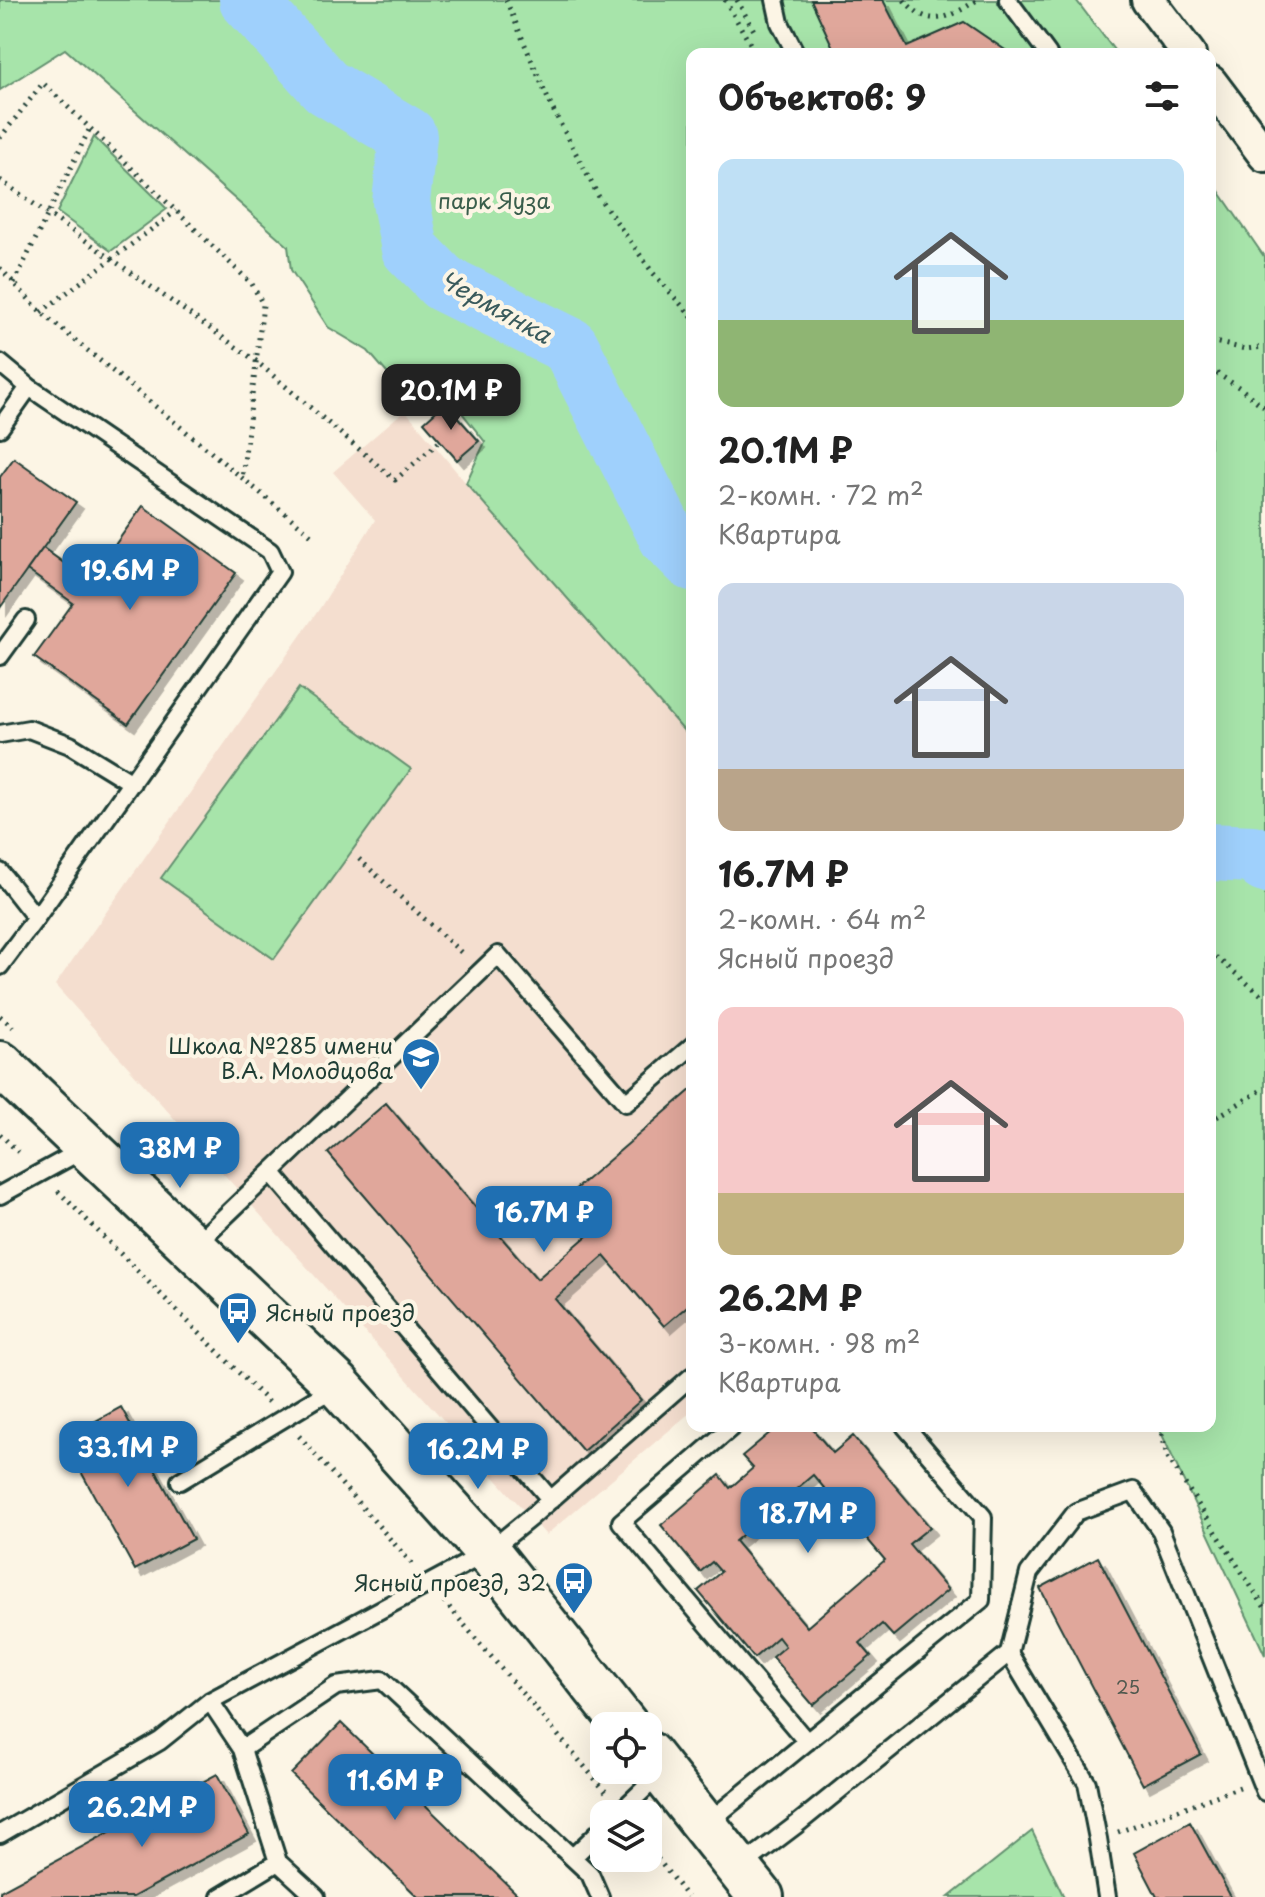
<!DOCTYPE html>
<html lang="ru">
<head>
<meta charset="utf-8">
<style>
	body { margin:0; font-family:"Playpen Sans",sans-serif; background:#f2f2f2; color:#222; height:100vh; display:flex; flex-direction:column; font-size:30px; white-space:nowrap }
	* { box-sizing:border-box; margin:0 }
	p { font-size:26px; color:#767676 }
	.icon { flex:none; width:44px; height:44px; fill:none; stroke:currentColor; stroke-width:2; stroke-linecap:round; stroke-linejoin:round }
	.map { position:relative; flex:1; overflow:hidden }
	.details { position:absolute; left:686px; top:48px; width:530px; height:1384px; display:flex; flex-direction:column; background:#fff; border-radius:16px; box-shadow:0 8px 32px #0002 }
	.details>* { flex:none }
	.controls { position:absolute; left:590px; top:1712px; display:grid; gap:16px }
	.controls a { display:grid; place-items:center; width:72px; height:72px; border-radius:16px; background:#fff; box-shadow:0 8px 32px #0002; font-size:40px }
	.price { position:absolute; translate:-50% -68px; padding:0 18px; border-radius:16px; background:#1f6fb2; color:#fff; font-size:26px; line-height:52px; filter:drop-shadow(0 2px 4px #0008) }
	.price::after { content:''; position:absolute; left:50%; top:48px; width:24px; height:18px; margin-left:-12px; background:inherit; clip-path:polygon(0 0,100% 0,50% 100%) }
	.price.active { background:#222; color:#fff }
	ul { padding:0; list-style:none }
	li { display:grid; align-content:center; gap:16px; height:424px; padding:0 32px }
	li span { display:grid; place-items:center; height:248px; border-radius:16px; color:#555 }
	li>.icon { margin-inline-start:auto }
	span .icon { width:144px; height:144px; fill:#fffc; stroke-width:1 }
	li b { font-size:34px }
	h2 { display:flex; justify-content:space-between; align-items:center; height:96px; padding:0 32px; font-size:34px }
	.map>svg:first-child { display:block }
	.built { fill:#f4decf }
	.green { fill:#a7e4aa; stroke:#63906f; stroke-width:2 }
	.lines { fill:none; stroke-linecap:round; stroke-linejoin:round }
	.river { stroke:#9fd0fc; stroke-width:58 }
	.building { fill:#e0a79b; stroke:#1f3d34; stroke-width:2; fill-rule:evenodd; filter:url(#shadow) }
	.lane-casing { stroke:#1f3d34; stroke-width:22 }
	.street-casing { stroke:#1f3d34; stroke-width:38 }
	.secondary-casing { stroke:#1f3d34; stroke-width:50 }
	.path { stroke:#1f3d34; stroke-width:5; stroke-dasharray:2 6; stroke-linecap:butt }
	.lane { stroke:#fcf5e5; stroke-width:16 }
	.street { stroke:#fcf5e5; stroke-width:32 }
	.secondary { stroke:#fcf5e5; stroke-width:44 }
	.labels { text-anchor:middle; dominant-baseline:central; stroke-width:8; stroke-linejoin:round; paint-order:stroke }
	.number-label { font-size:18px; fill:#4f584e }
	.park-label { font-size:22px; fill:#3a5e4c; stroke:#fcf5e5 }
	.poi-label { font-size:22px; fill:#1f3d34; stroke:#fcf5e5; text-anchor:end }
	.water-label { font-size:24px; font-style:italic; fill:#395a5c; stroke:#fcf5e5 }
</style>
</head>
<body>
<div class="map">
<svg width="1265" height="1897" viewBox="0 0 1265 1897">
	<defs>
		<filter id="shadow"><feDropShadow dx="7" dy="7" stdDeviation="0" flood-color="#0004"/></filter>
	</defs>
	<rect width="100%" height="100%" fill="#fcf5e5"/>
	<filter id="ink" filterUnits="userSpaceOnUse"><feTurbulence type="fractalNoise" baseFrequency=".0125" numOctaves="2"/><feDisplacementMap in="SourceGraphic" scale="16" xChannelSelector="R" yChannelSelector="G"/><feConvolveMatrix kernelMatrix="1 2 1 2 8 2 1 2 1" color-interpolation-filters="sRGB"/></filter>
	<g filter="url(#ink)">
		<path class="built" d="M405,410l61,73 226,257v671l-146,124 -491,-550 265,-377 55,-88 -42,-48z"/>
		<path class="green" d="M0,0h1076l41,54h-425v686l-226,-257 19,-41 -38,-48 -48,-7 -31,-36 -40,-24 -37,-57 -3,-24 -223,-197 -65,41z
			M94,137l73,72 -56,42 -54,-39z
			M1210,178l55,80v1397l-107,-229h52z
			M299,688l112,81 -137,190 -113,-81z
			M1032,1831l32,66h-115z"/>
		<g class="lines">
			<path class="river" d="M248,0l78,87 82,49 -7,66 9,47 33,34 127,63 98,192 24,24
				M1210,852l42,2 13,10"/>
		</g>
		<path class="building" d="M811,0h72l24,47 57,-25 47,32h-175z
			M445,403l34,38 -22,19 -33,-38z
			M14,458l62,44 -76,106v-131z
			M143,506l93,67 -108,151 -94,-67 39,-54 -46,-33 16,-22 46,33z
			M692,1089v213l-28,24 -60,-70 -49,43 86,101 -58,51 -255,-298 58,-50 151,176 50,-43 -28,-33z
			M121,1407l72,132 -58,31 -72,-131z
			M778,1426h32l23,27 20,-17 77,91 -21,17 39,46 -55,46 -11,-12 -22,19 11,13 -58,49 -41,-48 13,-11 -7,-9 -24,21 -56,-67 23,-19 -9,-10 -12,10 -39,-47 59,-50 10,13 23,-20 -11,-12zM813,1475l72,85 -78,67 -72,-86z
			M1098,1557l103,197 -58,31 -103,-197z
			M341,1723l179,174h-102l-127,-123z
			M217,1774l32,60 -116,63h-133v-6z
			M1190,1822l41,75h-74l-23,-44z"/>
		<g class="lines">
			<defs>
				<path id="lane" d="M775,0l5,23 16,31
					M1008,0l40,54
					M0,363l29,24 241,164 10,21 -244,346 -36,48
					M0,428l29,-41
					M0,656l26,-36
					M0,734l29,-5 41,16 62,38
					M0,872l36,46
					M271,1172l280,328
					M0,1195l86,-47
					M195,1245l303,-290 128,148 66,-57
					M733,1426l-112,96 186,220
					M180,1481l157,-95
					M1009,1653l78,130 11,56 9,58
					M210,1701l32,48 94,-63 46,-6 208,194 10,23
					M242,1749l36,113
					M618,1814l43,-41
					M706,1824l275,-224 2,-83 -78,-91
					M0,1834l160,-93 50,-40 278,-149 43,-35 161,-141
					M573,1857l31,-30
					M739,1868l57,-43 213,-172 20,-80 47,-61 57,-21 28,40 104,261
					M220,1897l58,-35 38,35"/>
				<path id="street" d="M1148,0l41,54
					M1210,82l55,73"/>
				<path id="secondary" d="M0,1064l338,321 150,167 138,174
					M648,1754l113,143"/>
			</defs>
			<use href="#lane" class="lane-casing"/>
			<use href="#street" class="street-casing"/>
			<use href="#secondary" class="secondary-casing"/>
			<path class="path" d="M506,0l45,106 49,93 53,74 39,44
				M725,0l31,54
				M737,0l19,34
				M904,0c26,30 45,18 73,0
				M0,138l43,-55 209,201 11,21 -21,174
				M0,180l256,181 139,119 45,-39
				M0,268l41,44 274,226
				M14,283l76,-155
				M41,312l135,-101
				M1210,341l35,8 20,-2
				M1210,369l30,19 25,20
				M359,859l105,96
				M1210,952l55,46
				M0,1016l13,11
				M1210,1121l55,-33
				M0,1134l22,22
				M58,1191l210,211
				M1160,1426l7,30 98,152
				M299,1436l115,130
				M444,1601l162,191
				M1118,1832l122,-45
				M648,1846l39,51"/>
			<use href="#lane" class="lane"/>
			<use href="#street" class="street"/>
			<use href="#secondary" class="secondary"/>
		</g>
	</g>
	<defs>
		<symbol id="school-pin" viewBox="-11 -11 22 30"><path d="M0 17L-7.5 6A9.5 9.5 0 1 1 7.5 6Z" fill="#1f6fb2" stroke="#fcf5e5"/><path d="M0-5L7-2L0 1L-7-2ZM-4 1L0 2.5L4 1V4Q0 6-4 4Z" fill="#fff"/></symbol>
		<symbol id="bus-pin" viewBox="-11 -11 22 30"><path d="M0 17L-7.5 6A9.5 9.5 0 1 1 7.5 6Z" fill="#1f6fb2" stroke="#fcf5e5"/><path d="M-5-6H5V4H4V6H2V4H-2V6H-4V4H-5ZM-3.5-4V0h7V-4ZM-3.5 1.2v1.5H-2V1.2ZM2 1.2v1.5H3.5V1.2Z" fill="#fff"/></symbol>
	</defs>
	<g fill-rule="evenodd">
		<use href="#school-pin" x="399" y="1035" width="44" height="60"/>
		<use href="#bus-pin" x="216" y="1289" width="44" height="60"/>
		<use href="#bus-pin" x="552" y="1559" width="44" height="60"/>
	</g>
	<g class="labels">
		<g class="number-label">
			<text x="1128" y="1686">25</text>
		</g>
		<g class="park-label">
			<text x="494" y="199">парк Яуза</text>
		</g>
		<g class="poi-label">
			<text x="393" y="1044">Школа №285 имени<tspan x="393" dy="25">В.А. Молодцова</tspan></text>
			<text x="266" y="1311" text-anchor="start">Ясный проезд</text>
			<text x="546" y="1581">Ясный проезд, 32</text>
		</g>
		<g class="water-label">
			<text transform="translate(496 306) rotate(29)">Чермянка</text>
		</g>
	</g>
</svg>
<div class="controls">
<a><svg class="icon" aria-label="locate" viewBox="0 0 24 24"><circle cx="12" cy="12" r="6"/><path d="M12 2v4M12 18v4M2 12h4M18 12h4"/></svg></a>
<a><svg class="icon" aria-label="layers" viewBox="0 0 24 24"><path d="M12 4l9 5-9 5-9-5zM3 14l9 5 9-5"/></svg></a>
</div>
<b class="price active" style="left:451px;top:432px">20.1M ₽</b>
<b class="price" style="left:130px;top:612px">19.6M ₽</b>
<b class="price" style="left:180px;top:1190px">38M ₽</b>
<b class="price" style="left:544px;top:1254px">16.7M ₽</b>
<b class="price" style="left:128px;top:1489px">33.1M ₽</b>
<b class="price" style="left:478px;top:1491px">16.2M ₽</b>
<b class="price" style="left:808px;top:1555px">18.7M ₽</b>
<b class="price" style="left:395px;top:1822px">11.6M ₽</b>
<b class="price" style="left:142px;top:1849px">26.2M ₽</b>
<section class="details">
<h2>Объектов: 9<svg class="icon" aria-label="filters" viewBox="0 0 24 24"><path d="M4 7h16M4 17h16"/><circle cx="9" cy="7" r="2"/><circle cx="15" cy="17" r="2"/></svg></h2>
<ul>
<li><span style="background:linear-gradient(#bfe0f5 65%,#8fb573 0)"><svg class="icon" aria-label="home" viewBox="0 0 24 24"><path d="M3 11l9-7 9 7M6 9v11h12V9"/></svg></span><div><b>20.1M ₽</b><p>2-комн. · 72 m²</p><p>Квартира</p></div></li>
<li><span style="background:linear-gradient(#c9d6e8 75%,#b9a48a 0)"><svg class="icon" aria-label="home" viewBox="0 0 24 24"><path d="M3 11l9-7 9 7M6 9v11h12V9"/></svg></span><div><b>16.7M ₽</b><p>2-комн. · 64 m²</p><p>Ясный проезд</p></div></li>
<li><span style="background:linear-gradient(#f6c9c9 75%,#c2b280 0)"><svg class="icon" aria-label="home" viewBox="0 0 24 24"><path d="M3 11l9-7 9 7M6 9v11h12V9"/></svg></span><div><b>26.2M ₽</b><p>3-комн. · 98 m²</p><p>Квартира</p></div></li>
</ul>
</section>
</div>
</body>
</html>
